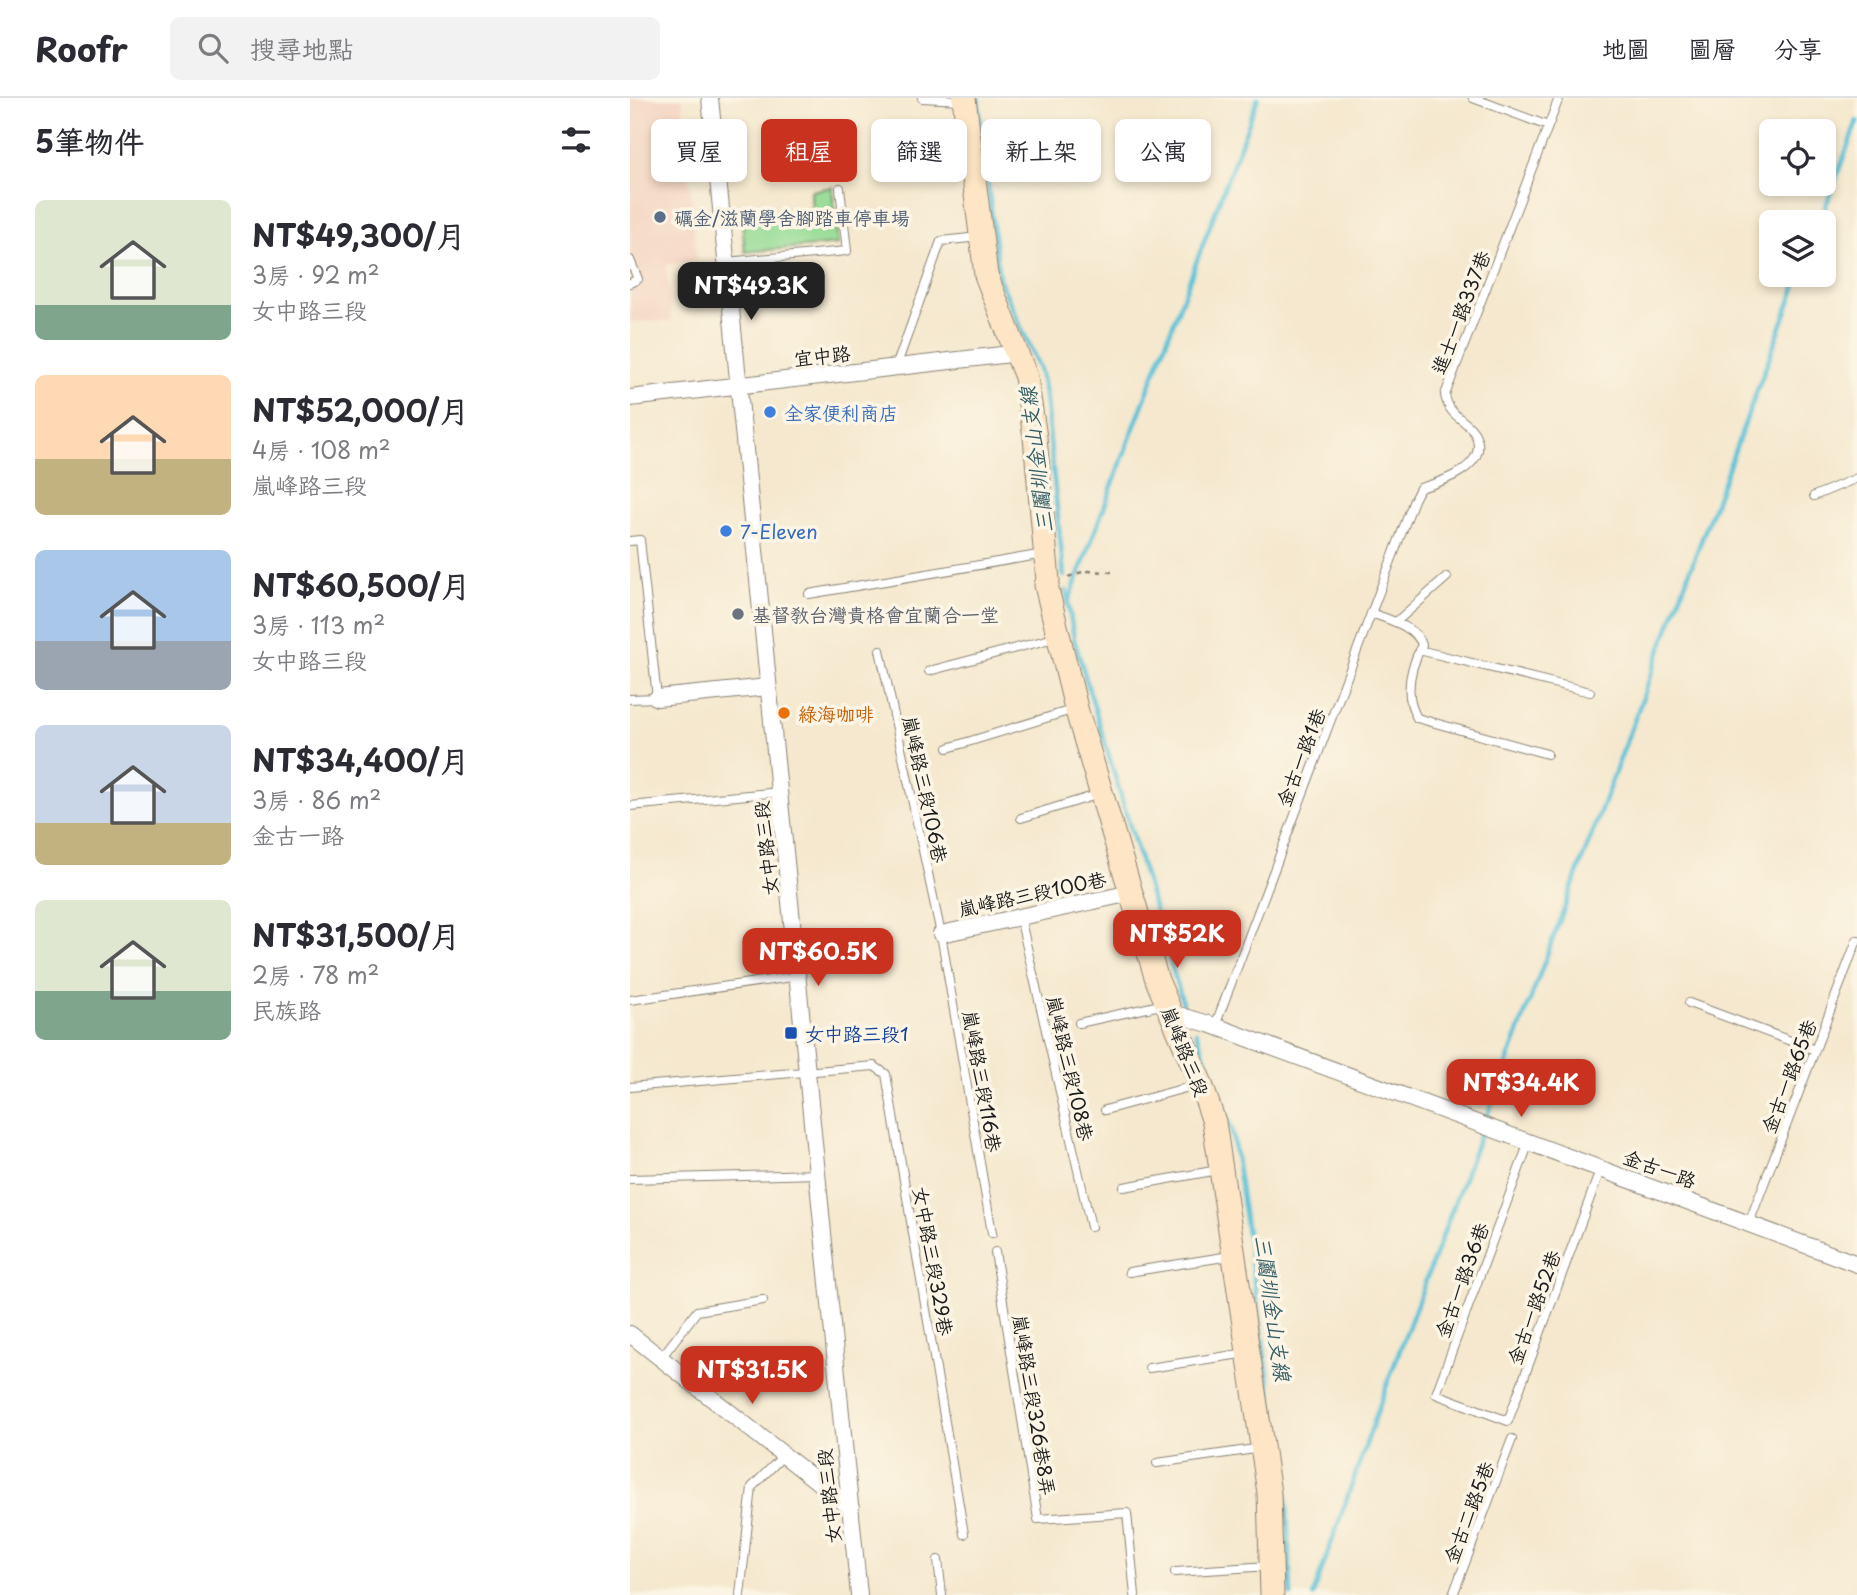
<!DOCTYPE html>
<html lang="zh-TW">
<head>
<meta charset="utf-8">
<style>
	body { margin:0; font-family:"Playpen Sans","LXGW WenKai TC",sans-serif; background:#f2f2f3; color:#2b2b33; height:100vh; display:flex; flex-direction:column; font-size:26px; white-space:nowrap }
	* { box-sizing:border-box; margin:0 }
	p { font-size:23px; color:#7c7c81 }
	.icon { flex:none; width:38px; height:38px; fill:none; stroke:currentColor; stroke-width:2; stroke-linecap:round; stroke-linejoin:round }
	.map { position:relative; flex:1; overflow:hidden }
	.details { display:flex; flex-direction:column; background:#fff; width:630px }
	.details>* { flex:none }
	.banner { position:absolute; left:21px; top:21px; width:665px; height:63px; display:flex; gap:14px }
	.fabs { position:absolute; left:1129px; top:21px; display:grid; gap:14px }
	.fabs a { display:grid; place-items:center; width:77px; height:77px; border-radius:10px; background:#fff; box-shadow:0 4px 10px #0003; font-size:35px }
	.price { position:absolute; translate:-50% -60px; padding:0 16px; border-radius:14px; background:#c8321e; color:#fff; font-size:23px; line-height:46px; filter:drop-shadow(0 2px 4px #0008) }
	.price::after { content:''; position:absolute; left:50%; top:42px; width:21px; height:16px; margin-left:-10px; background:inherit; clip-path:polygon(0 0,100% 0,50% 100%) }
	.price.selected { background:#222; color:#fff }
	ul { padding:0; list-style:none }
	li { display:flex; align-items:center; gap:21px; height:175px; padding:0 35px }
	li span { display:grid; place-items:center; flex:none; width:196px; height:140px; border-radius:10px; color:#555 }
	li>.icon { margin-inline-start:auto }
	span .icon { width:84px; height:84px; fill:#fffc; stroke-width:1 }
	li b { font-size:30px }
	h2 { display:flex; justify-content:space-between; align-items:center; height:84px; padding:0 35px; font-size:30px }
	.tag { padding:0 24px; border-radius:10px; background:#fff; box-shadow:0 4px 10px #0003; font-size:24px; line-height:63px }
	.tag.selected { background:#c8321e; color:#fff }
	header { display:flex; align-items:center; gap:42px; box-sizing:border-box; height:98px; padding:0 35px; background:#fff; border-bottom:2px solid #e1e1e2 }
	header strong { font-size:33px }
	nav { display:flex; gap:38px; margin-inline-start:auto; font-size:24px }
	.search { width:490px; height:63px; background:#f2f2f3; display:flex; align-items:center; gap:18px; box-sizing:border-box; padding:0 24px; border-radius:10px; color:#7c7c81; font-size:26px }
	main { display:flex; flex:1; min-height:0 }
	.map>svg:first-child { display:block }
	.built { fill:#f4d3c0 }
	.green { fill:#96dc95; stroke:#597c58; stroke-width:2 }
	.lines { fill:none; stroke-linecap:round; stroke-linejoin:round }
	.stream { stroke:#5ac2d7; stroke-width:4.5 }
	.lane-casing { stroke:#888275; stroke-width:10 }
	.street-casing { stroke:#888275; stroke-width:18 }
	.secondary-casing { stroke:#888275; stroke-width:25 }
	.path { stroke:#888275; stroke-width:2.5; stroke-dasharray:5 5; stroke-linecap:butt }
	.lane { stroke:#fff; stroke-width:8 }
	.street { stroke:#fff; stroke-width:16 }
	.secondary { stroke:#fde5c5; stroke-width:23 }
	.service-dot { fill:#5c6f8a; stroke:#fcf5e5; stroke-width:2.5 }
	.shop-dot { fill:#3f7fe0; stroke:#fcf5e5; stroke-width:2.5 }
	.worship-dot { fill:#6b7280; stroke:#fcf5e5; stroke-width:2.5 }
	.food-dot { fill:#e8710a; stroke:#fcf5e5; stroke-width:2.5 }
	.transit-dot { fill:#1a4fb4; stroke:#fcf5e5; stroke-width:2.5 }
	.labels { text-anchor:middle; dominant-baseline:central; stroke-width:7; stroke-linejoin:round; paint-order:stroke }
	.service-label { font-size:19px; fill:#4e5e75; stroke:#fcf5e5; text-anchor:start }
	.street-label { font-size:19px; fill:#1c1c1c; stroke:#fcf5e5 }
	.shop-label { font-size:19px; fill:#366cbe; stroke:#fcf5e5; text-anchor:start }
	.worship-label { font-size:19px; fill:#5b616d; stroke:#fcf5e5; text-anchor:start }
	.food-label { font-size:19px; fill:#c56008; stroke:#fcf5e5; text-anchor:start }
	.transit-label { font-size:19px; fill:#164399; stroke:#fcf5e5; text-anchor:start }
	.water-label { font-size:21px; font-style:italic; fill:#355e67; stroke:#fcf5e5 }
</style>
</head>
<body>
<header>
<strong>Roofr</strong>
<div class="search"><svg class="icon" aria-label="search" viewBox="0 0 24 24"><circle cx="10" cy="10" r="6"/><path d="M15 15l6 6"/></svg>搜尋地點</div>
<nav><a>地圖</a><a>圖層</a><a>分享</a></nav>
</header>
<main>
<section class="details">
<h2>5筆物件<svg class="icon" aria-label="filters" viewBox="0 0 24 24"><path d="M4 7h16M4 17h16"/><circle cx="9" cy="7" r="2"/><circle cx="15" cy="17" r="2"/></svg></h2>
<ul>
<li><span style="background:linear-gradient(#dfe7d0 75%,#7fa58c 0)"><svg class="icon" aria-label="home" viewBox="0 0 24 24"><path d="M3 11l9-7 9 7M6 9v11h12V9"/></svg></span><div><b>NT$49,300/月</b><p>3房 · 92 m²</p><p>女中路三段</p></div></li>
<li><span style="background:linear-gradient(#ffd9b3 60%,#c2b280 0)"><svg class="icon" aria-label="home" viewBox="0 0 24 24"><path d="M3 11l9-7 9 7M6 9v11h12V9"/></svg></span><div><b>NT$52,000/月</b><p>4房 · 108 m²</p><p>嵐峰路三段</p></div></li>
<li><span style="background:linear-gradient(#a9c7e8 65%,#9aa5b1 0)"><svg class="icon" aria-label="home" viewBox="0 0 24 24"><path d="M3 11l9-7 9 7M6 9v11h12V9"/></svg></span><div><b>NT$60,500/月</b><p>3房 · 113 m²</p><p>女中路三段</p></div></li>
<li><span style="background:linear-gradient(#c9d6e8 70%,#c2b280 0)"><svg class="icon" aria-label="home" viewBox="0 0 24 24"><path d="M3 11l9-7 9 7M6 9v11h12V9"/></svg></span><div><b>NT$34,400/月</b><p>3房 · 86 m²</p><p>金古一路</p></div></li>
<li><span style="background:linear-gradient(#dfe7d0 65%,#7fa58c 0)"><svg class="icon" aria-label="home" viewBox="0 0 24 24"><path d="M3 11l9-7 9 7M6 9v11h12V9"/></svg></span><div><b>NT$31,500/月</b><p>2房 · 78 m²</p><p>民族路</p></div></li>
</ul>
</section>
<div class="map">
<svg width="1227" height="1497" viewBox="0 0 1227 1497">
	<rect width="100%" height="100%" fill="#fcf5e5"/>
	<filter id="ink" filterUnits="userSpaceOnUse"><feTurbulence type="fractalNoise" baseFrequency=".0143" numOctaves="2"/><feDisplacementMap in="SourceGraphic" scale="14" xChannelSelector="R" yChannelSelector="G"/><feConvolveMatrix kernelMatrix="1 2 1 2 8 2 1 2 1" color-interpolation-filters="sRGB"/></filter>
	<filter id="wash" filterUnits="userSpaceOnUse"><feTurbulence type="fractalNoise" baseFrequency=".00686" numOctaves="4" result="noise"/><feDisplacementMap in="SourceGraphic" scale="28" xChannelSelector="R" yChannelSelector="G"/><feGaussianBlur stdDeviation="1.57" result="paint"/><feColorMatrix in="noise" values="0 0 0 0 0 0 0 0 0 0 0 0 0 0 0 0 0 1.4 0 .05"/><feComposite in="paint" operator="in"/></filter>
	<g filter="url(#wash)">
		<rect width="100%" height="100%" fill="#f5e8ce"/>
		<path class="built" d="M0,0h52l15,162 -31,5 6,56 -42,1z"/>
		<path class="green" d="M202,89l6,57 -93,8 -3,-31 70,-9 -1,-21z"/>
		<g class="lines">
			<path class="stream" d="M348,0l21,180 41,92 5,23 19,183
				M1190,124l37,-101
				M436,492l8,49 109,365
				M438,505l190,-505
				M566,934l36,99 55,374 4,90
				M683,1497l72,-205 415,-1115"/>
		</g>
	</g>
	<g filter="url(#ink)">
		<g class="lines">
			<defs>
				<path id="lane" d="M292,0l39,2
					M843,0l75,28
					M0,162l8,19 -8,4
					M96,164l121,-11 -7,-63
					M266,269l45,-126 38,-4
					M1184,398l43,-18
					M0,443l10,-1 17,158 -27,1
					M179,496l235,-40
					M741,515c16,6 46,14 51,32 -12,23 -18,50 -5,73l130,36
					M766,524l51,-45
					M250,552l61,284 51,299
					M789,552l171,42
					M299,573l129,-34
					M318,650l127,-39
					M0,708l150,-14
					M391,720l79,-24
					M390,819l71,310
					M0,902l169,-24
					M1059,905l126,47
					M449,925l86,-19
					M585,928l199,-526 6,-12c22,-6 71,-22 55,-54 -9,-16 -26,-16 -30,-39l114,-297
					M0,989l244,-21 12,8 78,460
					M475,1012l95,-26
					M899,1044l-93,252 72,27 93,-253
					M0,1081l187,-5
					M494,1089l94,-17
					M1119,1125l108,-283
					M365,1154l43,267 89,-6 8,82
					M499,1174l101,-16
					M31,1260l36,-47 66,-11
					M519,1270l98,-15
					M527,1365l105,-15
					M308,1462l4,35
					M545,1474l95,-6
					M110,1497l12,-108 33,-33
					M823,1497l59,-156"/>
				<path id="street" d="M80,0l149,1497
					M0,300l389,-45
					M27,600l111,-11
					M311,836l190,-41
					M542,915l43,13 642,238
					M0,1236l221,174"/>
				<path id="secondary" d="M334,0l22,177 40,102 9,60 13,144 -2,4 30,123 81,272 44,104 13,38 55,371 3,102"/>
			</defs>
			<use href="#lane" class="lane-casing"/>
			<use href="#street" class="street-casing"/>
			<use href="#secondary" class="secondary-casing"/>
			<path class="path" d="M438,479l17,-6 27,1"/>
			<use href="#lane" class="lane"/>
			<use href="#street" class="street"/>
			<use href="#secondary" class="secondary"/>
		</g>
	</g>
	<circle class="service-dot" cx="30" cy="119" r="7"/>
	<g class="shop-dot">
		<circle cx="140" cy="314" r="7"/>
		<circle cx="96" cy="433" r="7"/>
	</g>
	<circle class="worship-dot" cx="108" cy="516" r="7"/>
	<circle class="food-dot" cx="154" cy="615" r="7"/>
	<rect class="transit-dot" x="154" y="928" width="14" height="14" rx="3.5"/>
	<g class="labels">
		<g class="service-label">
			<text x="44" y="119">礪金/滋蘭學舍腳踏車停車場</text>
		</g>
		<g class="street-label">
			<text transform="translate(830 214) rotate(-69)">進士一路337巷</text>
			<text transform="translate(192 257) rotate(-6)">宜中路</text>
			<text transform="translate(670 659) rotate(-69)">金古一路1巷</text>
			<text transform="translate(296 691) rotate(78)">嵐峰路三段106巷</text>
			<text transform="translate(135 750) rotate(-96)">女中路三段</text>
			<text transform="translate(402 795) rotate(-12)">嵐峰路三段100巷</text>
			<text transform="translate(556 953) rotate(68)">嵐峰路三段</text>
			<text transform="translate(441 970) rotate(77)">嵐峰路三段108巷</text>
			<text transform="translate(1158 978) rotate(-69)">金古一路65巷</text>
			<text transform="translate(353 983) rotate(80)">嵐峰路三段116巷</text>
			<text transform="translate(1030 1070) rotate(20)">金古一路</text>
			<text transform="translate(304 1163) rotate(80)">女中路三段329巷</text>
			<text transform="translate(831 1182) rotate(-70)">金古一路36巷</text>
			<text transform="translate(903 1209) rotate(-70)">金古一路52巷</text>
			<text transform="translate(405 1307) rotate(81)">嵐峰路三段326巷8弄</text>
			<text transform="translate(198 1398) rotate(-96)">女中路三段</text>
			<text transform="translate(838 1414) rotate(-69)">金古二路5巷</text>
		</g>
		<g class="shop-label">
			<text x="154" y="314">全家便利商店</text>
			<text x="110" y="433">7-Eleven</text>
		</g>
		<g class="worship-label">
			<text x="122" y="516">基督教台灣貴格會宜蘭合一堂</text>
		</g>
		<g class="food-label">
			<text x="168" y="615">綠海咖啡</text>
		</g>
		<g class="transit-label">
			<text x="175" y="935">女中路三段1</text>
		</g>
		<g class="water-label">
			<text transform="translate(405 362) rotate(-97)">三鬮圳金山支線</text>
			<text transform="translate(644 1210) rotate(82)">三鬮圳金山支線</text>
		</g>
	</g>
</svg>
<div class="fabs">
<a><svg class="icon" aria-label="locate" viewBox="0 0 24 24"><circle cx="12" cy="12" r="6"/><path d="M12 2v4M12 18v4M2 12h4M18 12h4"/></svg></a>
<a><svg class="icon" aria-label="layers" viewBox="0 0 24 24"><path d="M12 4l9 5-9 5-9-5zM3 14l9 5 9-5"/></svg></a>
</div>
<b class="price selected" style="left:121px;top:224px">NT$49.3K</b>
<b class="price" style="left:547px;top:872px">NT$52K</b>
<b class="price" style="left:188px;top:890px">NT$60.5K</b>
<b class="price" style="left:891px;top:1021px">NT$34.4K</b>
<b class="price" style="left:122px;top:1308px">NT$31.5K</b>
<div class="banner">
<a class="tag">買屋</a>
<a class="tag selected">租屋</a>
<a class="tag">篩選</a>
<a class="tag">新上架</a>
<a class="tag">公寓</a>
</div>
</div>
</main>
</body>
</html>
